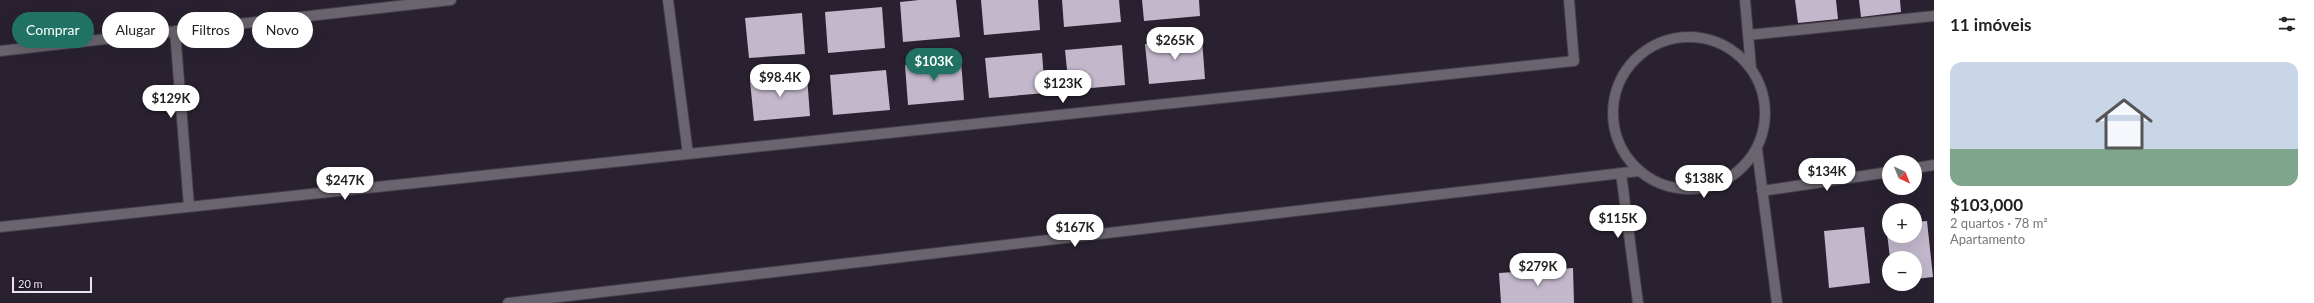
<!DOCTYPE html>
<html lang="pt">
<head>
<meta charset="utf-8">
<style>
	body { margin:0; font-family:Lato,sans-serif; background:#f2f2f2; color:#222; height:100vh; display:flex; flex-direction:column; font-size:15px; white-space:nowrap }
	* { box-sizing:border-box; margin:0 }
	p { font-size:13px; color:#767676 }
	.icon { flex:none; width:22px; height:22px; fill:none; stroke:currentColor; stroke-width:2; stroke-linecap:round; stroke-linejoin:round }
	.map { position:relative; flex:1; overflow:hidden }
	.drawer { display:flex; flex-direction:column; background:#fff; width:380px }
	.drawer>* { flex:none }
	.hud { position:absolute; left:12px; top:12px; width:380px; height:36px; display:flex; gap:8px }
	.needle { width:26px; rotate:137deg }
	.fabs { position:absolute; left:1882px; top:155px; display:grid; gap:8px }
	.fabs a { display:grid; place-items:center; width:40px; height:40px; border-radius:50%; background:#fff; box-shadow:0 4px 16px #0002; font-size:20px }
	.scale { position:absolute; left:12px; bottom:10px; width:80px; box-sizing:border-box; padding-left:4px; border:2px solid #e9e3ee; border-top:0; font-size:11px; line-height:14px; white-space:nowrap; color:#e9e3ee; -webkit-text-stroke:3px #201826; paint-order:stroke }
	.price { position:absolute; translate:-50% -34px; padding:0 9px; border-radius:14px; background:#fff; color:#222; font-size:13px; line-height:26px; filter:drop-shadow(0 1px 2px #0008) }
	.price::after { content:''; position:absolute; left:50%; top:24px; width:12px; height:9px; margin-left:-6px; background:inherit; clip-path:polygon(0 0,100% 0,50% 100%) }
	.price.selected { background:#207362; color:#fff }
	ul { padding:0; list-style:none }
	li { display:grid; align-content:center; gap:8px; height:212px; padding:0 16px }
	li+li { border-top:1px solid #e0e0e0 }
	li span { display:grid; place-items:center; height:124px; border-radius:12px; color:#555 }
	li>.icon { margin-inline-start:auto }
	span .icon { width:72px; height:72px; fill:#fffc; stroke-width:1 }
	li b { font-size:17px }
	h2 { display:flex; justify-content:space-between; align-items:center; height:48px; padding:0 16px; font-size:17px }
	.pill { padding:0 14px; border-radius:18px; background:#fff; box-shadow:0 4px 16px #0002; font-size:14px; line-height:36px }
	.pill.selected { background:#207362; color:#fff }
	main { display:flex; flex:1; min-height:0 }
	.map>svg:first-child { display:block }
	.building { fill:#c2b7cb }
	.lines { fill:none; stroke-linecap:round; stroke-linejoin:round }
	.minor-casing { stroke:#443c4b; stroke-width:12 }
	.minor { stroke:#69646d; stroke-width:10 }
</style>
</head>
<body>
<main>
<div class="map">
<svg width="1934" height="303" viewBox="0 0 1934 303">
	<rect width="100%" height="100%" fill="#292130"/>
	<path class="building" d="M919,0h37l4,37 -57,5 -3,-40z
		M981,0h57l2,30 -56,5z
		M1062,0h57l2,22 -57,5z
		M1142,0h57l1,16 -56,5z
		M1795,0h41l2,19 -40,4z
		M1859,0h41l1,12 -40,5z
		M882,7l3,41 -57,5 -3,-41z
		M802,13l3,41 -56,4 -4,-40z
		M1202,39l3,40 -56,5 -4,-40z
		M1122,45l3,40 -56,5 -4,-40z
		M1042,53l3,40 -56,5 -4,-40z
		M961,60l3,40 -56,5 -3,-40z
		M886,70l4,40 -57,5 -3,-40z
		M807,76l3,40 -56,5 -4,-40z
		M1927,221l6,56 -18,2v-21h-25l-4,-33h3v11h26v-14z
		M1864,227l6,56 -41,5 -5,-57z
		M1573,268l1,35h-73l-2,-30z"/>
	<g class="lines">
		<defs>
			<path id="minor" d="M668,0l20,154 886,-93 -5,-61
				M1745,0l6,68
				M175,31l14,175
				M1749,35l185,-19
				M1613 113a76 76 0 1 1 152 0a76 76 0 1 1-152 0Z
				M0,51l451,-51
				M1757,149l20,154
				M1915,168l19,-3
				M1621,173l17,130
				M1762,191l127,-19
				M0,227l688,-73
				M508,303l1131,-132"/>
		</defs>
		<use href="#minor" class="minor-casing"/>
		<use href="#minor" class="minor"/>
	</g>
</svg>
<div class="fabs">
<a><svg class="needle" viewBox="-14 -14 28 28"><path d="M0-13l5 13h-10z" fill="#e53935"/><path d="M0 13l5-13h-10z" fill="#767676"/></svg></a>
<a>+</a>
<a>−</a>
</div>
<div class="scale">20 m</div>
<b class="price" style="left:1175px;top:61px">$265K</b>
<b class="price selected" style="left:934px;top:82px">$103K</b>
<b class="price" style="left:780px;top:98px">$98.4K</b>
<b class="price" style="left:1063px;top:104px">$123K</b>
<b class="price" style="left:171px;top:119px">$129K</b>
<b class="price" style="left:1827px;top:192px">$134K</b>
<b class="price" style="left:1704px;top:199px">$138K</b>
<b class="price" style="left:345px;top:201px">$247K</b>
<b class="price" style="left:1618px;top:239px">$115K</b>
<b class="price" style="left:1075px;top:248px">$167K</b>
<b class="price" style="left:1538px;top:287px">$279K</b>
<div class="hud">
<a class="pill selected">Comprar</a>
<a class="pill">Alugar</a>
<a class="pill">Filtros</a>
<a class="pill">Novo</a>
</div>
</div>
<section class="drawer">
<h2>11 imóveis<svg class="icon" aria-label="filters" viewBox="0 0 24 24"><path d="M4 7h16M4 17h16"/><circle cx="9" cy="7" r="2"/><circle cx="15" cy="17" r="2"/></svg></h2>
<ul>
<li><span style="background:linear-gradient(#c9d6e8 70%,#7fa58c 0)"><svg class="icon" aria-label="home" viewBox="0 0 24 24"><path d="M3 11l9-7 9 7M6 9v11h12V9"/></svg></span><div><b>$103,000</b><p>2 quartos · 78 m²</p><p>Apartamento</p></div></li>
</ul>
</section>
</main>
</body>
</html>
